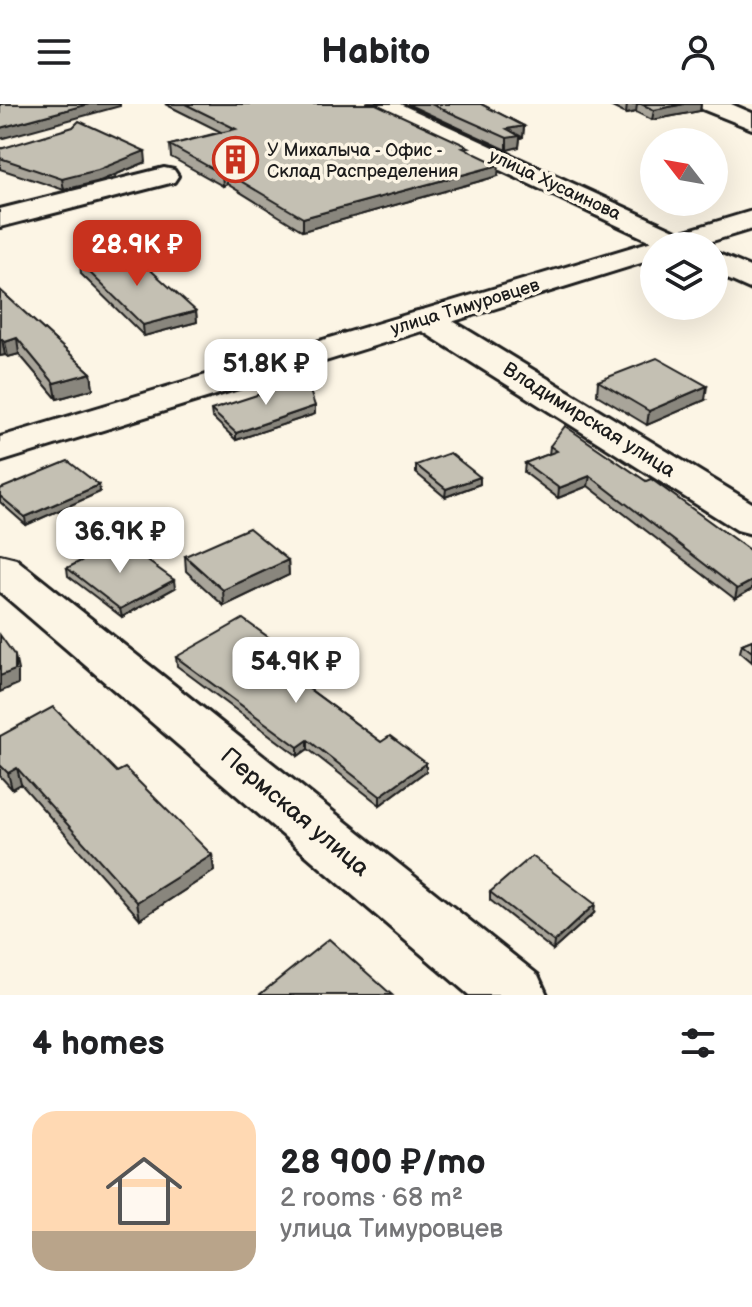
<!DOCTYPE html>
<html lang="en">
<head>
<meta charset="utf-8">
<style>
	body { margin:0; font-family:"Balsamiq Sans",sans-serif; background:#f2f2f2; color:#202124; height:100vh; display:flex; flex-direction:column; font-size:30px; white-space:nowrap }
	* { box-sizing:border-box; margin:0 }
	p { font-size:26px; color:#757577 }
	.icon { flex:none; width:44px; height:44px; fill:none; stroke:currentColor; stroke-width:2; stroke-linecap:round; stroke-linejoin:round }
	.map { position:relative; height:891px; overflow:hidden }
	.panel { display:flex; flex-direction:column; background:#fff; flex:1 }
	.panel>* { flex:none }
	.needle { width:52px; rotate:301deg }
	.controls { position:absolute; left:640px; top:24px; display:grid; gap:16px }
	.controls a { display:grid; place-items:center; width:88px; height:88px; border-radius:50%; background:#fff; box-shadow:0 8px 32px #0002; font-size:40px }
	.price { position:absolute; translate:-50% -68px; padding:0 18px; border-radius:16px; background:#fff; color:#222; font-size:26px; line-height:52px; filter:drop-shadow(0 2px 4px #0008) }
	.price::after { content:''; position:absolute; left:50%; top:48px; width:24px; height:18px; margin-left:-12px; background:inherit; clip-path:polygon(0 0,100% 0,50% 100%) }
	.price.selected { background:#c8321e; color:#fff }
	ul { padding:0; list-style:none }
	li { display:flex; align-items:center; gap:24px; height:200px; padding:0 32px }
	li+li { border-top:2px solid #e0e0e0 }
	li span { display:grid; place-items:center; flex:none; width:224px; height:160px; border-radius:24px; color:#555 }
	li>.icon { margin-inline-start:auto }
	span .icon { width:96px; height:96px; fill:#fffc; stroke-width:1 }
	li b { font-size:34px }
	h2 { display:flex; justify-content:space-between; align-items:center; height:96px; padding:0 32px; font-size:34px }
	header { display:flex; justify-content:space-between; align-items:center; height:104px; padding:0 32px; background:#fff; font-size:36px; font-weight:700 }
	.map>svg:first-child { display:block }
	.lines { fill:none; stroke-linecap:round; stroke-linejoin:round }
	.minor-casing { stroke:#1c1c1c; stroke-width:6 }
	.major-casing { stroke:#1c1c1c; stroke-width:6 }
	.minor { fill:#fcf5e5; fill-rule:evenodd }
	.major { fill:#fcf5e5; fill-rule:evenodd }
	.wall { fill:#a9a59a; stroke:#1c1c1c; stroke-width:2 }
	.shaded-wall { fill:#89867d; stroke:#1c1c1c; stroke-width:2 }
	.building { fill:#c4c0b3; stroke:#1c1c1c; stroke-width:2 }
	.labels { text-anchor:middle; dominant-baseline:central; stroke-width:7; stroke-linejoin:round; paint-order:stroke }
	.far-poi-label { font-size:18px; fill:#1c1c1c; stroke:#fcf5e5; text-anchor:start }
	.far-street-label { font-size:18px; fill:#1c1c1c; stroke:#fcf5e5 }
	.street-label { font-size:20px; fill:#1c1c1c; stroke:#fcf5e5 }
	.near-street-label { font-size:24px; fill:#1c1c1c; stroke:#fcf5e5 }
</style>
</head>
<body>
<header><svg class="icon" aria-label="menu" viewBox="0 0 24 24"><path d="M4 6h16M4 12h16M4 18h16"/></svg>Habito<svg class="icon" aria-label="person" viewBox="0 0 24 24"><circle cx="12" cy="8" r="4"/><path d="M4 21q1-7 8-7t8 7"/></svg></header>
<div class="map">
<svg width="752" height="891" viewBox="0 0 752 891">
	<rect width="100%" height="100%" fill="#fcf5e5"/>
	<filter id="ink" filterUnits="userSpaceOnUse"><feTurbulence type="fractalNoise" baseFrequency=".0125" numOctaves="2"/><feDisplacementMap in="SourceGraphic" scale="16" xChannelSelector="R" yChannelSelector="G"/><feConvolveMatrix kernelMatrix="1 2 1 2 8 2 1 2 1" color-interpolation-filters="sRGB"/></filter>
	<g filter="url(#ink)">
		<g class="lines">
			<defs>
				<path id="minor" d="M368,0h32l296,136 4,6h-39l-290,-137z
					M699,0h32l21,9v16l-50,-20z
					M164,64l10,2 4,6 -4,6 -174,45v-18z
					M714,148l38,16v22l-38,-17z
					M426,205l12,3 314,191v31l-15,-4 -323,-204 -5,-7 5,-7z
					M0,451l16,4 522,416 9,20h-78l-469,-403z"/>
				<path id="major" d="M752,107v18l-56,17h-42v13l-654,203v-25z"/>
			</defs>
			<use href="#minor" class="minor-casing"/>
			<use href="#major" class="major-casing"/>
			<use href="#minor" class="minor"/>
			<use href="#major" class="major"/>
		</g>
		<path class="wall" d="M165,0h211l93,46 29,26 -195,55 -76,-47 -4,2 -52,-29 -1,-12 51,-13z
			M407,0h74l43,22 -1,11 -3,1 -1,9 -12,3z
			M606,0h95l-1,7 -48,9 -16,-8 -10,2z
			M0,44l146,14 -46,19 -36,9 -64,-21z
			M80,159l116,48 1,11 -53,14 -63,-62z
			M0,186l91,83 2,16 -36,10 -38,-45 -11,3 -3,-2 -5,1z
			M598,277l107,19 -58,25 -50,-30z
			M211,306l104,4 -79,26 -24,-23z
			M550,342l96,35 106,71v37l-17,10 -147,-113 -30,12 -34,-26 1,-9 24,-9z
			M416,361l64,12v7l-35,13 -29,-24z
			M0,385l100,3 -74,33 -26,-23z
			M185,452l103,4 1,15 -65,31 -38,-35z
			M67,464l108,20 -53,29 -54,-41z
			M752,536v22l-12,-10 2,-8z
			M176,553l126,4 1,9 -11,6 89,66 45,21v8l-46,34 -72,-56 -10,7 -121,-90z
			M0,632l117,36 95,83 2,16 -74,48 -119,-135 -9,5 -12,-13z
			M490,788l104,21 -41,37 -63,-50z"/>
		<path class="shaded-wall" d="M89,0h31v2l-120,33v-11z
			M627,0h10l-1,8 -10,2z
			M684,0h17l-1,7 -48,9 2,-10z
			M524,22l-1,11 -3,1 -1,9 -12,3v-21z
			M145,47l1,11 -46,19 -36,9 -2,-11z
			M499,61l-1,11 -195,55v-13z
			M227,69v11l-4,2 -1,-12z
			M196,207l1,11 -53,14 -1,-11z
			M17,234l2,16 -11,3 -3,-15z
			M2,235l3,16 -5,1v-16z
			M91,269l2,16 -36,10 -3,-16z
			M707,282l-2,14 -58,25 2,-14z
			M315,302v8l-79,26v-7z
			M590,372l-2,10 -30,12 1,-10z
			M480,373v7l-35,13 1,-8z
			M99,381l1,7 -74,33 -1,-8z
			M288,456l1,15 -65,31 -1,-16z
			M174,476l1,8 -53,29 -2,-8z
			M752,477v8l-17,10 2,-10z
			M15,552l3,14v14l-18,8v-16z
			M302,557l1,9 -17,10v-8z
			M308,636v9l-10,7v-9z
			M426,659v8l-46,34v-9z
			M17,664l4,16 -9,5 -4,-16z
			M212,751l2,16 -74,48 -3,-17z
			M595,800l-1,9 -41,37 1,-8z"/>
		<path class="building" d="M0,0h89l-89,24z
			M185,0h191l93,43 -6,1 36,17 -196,53 -76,-45 -5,1 -52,-29 66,-16z
			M431,0h50l43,22 -17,3 13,7 -13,2z
			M641,0h43l-30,6z
			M79,17l66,30 -47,19 -36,9 -62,-21v-9l73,-22z
			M123,146l22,15 51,46 -53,14 -63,-62z
			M0,186l91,83 -37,10 -37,-45 -12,4 -3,-3 -2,1z
			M657,254l50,28 -58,25 -51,-30z
			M306,275l9,27 -79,27 -25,-23z
			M565,322l81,55 5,-2 101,73v29l-15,8 -147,-113 -31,12 -34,-25 32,-12 -7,-5z
			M450,349l30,24 -34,12 -30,-24z
			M68,357l31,24 -74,32 -25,-21v-7z
			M249,424l39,32 -65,30 -38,-34z
			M120,437l54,39 -54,29 -53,-41z
			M243,515l59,42 -16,11 95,70 9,-6 36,27 -46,33 -72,-56 -10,7 -122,-90z
			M0,531l15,21v14l-15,6z
			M752,536v12l-10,-8z
			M53,603l64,65 8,-4 87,87 -75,47 -120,-134 -9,5 -8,-8v-29z
			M532,752l63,48 -41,38 -64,-50z
			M329,835l63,56h-133z"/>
	</g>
	<defs>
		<symbol id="building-ring" viewBox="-11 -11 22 22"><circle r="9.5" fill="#fcf5e5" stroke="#c8321e" stroke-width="1.5"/><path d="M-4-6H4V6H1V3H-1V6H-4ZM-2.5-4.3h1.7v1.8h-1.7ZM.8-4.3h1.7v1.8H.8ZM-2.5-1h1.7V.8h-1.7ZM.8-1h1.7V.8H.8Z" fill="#c8321e"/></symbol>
	</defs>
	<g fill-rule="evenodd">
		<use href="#building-ring" x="210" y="30" width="51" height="51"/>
	</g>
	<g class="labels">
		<g class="far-poi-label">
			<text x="267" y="46">У Михалыча - Офис -<tspan x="267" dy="21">Склад Распределения</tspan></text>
		</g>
		<g class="far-street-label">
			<text transform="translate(555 81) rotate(25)">улица Хусаинова</text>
			<text transform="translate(465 203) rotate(-17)">улица Тимуровцев</text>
		</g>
		<g class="street-label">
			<text transform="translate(589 316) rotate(32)">Владимирская улица</text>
		</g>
		<g class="near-street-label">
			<text transform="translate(295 708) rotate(40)">Пермская улица</text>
		</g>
	</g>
</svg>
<div class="controls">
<a><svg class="needle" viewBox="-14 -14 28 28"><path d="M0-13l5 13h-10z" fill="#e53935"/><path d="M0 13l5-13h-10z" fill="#757577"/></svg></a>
<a><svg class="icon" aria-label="layers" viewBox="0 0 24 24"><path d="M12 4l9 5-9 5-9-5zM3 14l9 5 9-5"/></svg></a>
</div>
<b class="price selected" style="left:137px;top:184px">28.9K ₽</b>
<b class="price" style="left:266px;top:303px">51.8K ₽</b>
<b class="price" style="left:120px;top:471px">36.9K ₽</b>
<b class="price" style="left:296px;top:601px">54.9K ₽</b>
</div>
<section class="panel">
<h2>4 homes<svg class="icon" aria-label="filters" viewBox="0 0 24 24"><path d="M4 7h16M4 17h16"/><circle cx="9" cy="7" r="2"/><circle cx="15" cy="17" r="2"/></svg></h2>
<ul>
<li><span style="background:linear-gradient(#ffd9b3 75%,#b9a48a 0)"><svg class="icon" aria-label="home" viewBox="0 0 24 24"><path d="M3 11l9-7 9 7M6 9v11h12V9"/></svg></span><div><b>28 900 ₽/mo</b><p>2 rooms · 68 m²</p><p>улица Тимуровцев</p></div></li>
</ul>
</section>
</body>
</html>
